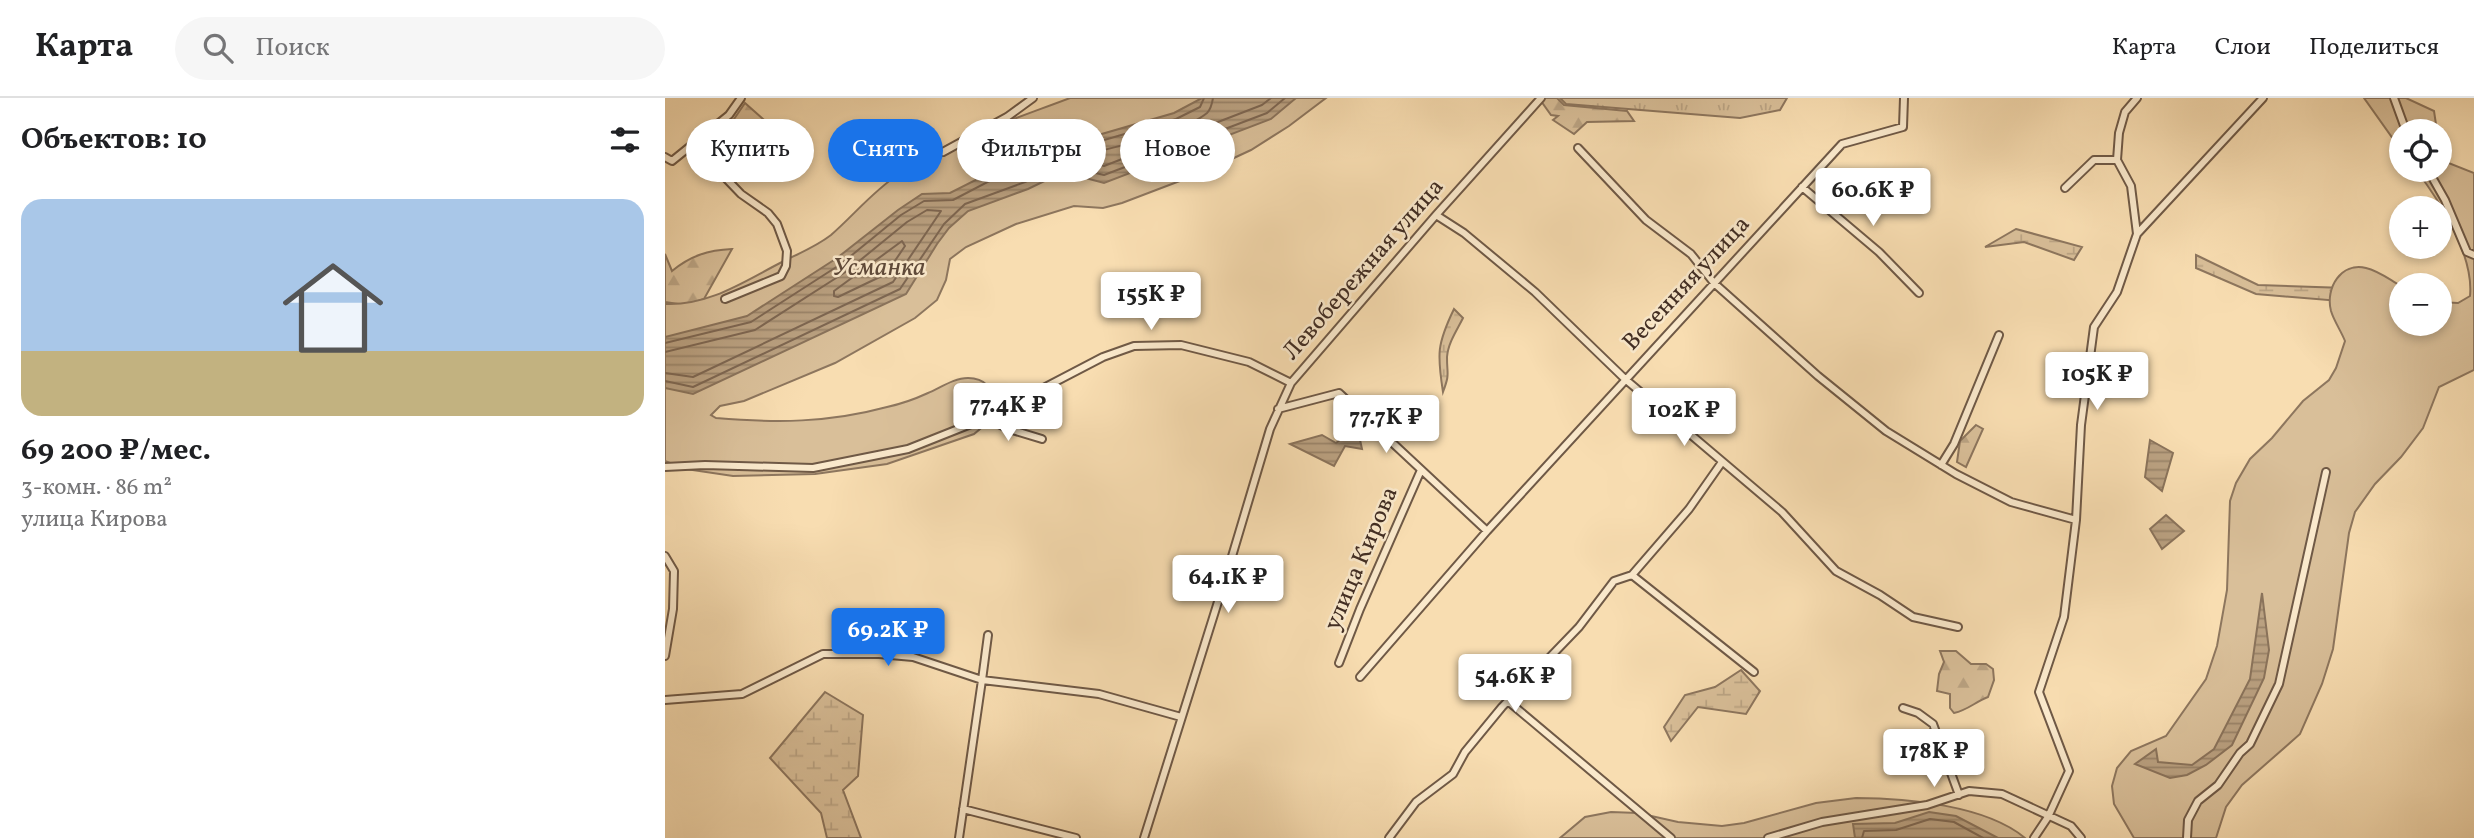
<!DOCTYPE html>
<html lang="ru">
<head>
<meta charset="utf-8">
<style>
	body { margin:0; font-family:Vollkorn,serif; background:#f6f6f6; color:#202124; height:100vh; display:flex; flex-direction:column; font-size:26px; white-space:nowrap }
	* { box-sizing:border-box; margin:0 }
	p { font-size:23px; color:#757577 }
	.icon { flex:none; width:38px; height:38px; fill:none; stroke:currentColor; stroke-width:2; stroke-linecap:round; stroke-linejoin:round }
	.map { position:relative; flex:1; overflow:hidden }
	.details { display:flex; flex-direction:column; background:#fff; width:665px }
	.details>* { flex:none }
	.banner { position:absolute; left:21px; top:21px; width:665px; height:63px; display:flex; gap:14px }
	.tools { position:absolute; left:1724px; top:21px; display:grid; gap:14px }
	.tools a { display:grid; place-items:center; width:63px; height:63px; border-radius:50%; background:#fff; box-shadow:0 4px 10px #0003; font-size:35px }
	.price { position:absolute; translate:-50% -60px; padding:0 16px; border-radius:7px; background:#fff; color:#222; font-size:23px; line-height:46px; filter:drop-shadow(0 2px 4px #0008) }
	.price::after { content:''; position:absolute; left:50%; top:42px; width:21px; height:16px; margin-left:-10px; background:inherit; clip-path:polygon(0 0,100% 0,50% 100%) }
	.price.selected { background:#1a73e8; color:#fff }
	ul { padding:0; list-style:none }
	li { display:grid; align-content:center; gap:14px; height:371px; padding:0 21px }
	li span { display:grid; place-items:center; height:217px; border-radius:21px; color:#555 }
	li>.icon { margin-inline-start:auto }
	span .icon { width:126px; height:126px; fill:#fffc; stroke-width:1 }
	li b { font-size:30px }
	h2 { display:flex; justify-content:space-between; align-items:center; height:84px; padding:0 21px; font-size:30px }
	.tag { padding:0 24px; border-radius:32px; background:#fff; box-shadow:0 4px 10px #0003; font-size:24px; line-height:63px }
	.tag.selected { background:#1a73e8; color:#fff }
	header { display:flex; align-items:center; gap:42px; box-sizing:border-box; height:98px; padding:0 35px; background:#fff; border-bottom:2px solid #e0e0e0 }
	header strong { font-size:33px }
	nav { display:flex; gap:38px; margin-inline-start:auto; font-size:24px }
	.search { width:490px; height:63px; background:#f6f6f6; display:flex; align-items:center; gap:18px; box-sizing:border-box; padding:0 24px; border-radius:38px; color:#757577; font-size:26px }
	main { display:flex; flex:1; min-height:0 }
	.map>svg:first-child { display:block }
	.grass { fill:url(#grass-tufts); stroke:#8d765e; stroke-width:2 }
	.forest { fill:url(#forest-firs); stroke:#8d765e; stroke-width:2 }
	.wetland { fill:url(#wetland-marsh); stroke:#8d765e; stroke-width:2 }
	.park { fill:#d9bf99; stroke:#8d765e; stroke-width:2 }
	.water { fill:url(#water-rules); stroke:#8a735b; stroke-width:2 }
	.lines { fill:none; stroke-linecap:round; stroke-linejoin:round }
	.shore { stroke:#7e6752; stroke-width:2 }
	.street-casing { stroke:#6f5946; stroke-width:10 }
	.street { stroke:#fae9cc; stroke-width:6 }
	.labels { text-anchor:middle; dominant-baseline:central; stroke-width:5; stroke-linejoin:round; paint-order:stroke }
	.street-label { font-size:24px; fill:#412d23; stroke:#fae9cc }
	.water-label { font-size:26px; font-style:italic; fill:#5f4a3a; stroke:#fae9cc }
</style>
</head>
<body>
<header>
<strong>Карта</strong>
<div class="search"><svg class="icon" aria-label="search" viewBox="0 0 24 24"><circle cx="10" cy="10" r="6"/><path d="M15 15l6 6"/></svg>Поиск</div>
<nav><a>Карта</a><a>Слои</a><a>Поделиться</a></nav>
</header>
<main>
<section class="details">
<h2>Объектов: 10<svg class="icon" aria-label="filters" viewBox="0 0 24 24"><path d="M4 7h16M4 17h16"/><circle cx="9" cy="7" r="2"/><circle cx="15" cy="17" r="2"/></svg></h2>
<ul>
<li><span style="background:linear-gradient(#a9c7e8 70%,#c2b280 0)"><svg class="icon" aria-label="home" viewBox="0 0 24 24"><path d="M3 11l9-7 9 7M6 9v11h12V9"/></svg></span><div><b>69 200 ₽/мес.</b><p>3-комн. · 86 m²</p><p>улица Кирова</p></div></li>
</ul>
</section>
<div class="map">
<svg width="1809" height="740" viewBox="0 0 1809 740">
	<defs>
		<pattern id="grass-tufts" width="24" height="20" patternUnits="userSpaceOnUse" patternTransform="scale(1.75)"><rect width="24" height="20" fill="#d9bf99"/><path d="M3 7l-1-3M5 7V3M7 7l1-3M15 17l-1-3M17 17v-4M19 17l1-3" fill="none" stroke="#bba484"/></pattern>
		<pattern id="forest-firs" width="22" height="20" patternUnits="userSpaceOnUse" patternTransform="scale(1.75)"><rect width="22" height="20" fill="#d9bf99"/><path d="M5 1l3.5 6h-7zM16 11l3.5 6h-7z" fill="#bba484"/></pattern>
		<pattern id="wetland-marsh" width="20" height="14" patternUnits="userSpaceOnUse" patternTransform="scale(1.75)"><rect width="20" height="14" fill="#d9bf99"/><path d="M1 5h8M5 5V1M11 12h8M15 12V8" fill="none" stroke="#bba484"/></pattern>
		<pattern id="water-rules" width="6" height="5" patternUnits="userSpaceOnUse" patternTransform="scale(1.75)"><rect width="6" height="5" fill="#baa181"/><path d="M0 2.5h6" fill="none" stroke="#998469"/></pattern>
	</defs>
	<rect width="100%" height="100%" fill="#f8ddb1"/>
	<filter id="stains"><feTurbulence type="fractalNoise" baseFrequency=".00286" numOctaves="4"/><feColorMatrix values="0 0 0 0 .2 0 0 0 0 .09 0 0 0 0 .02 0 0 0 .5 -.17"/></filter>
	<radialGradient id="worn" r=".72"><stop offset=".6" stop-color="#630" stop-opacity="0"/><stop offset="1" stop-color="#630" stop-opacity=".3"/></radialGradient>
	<path class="grass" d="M895,0h227l-7,12 -40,8 -174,-14z"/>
	<path class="forest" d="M878,0h14l7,7 63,6 7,10 -47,1 -13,12 -21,-14 5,-4 -7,-1 -10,-14z
		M80,5l18,16 -15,13 5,14 -18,12 -23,-21 22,-18z
		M67,151l-28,50 -19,6 -20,-3v-48l7,17c18,-15 36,-21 60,-22z
		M1311,327l7,4 -17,38 -9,-5 3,-21z
		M1275,553h16l15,13h15l7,5 1,11 -6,17c-13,5 -20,13 -34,16l-4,-5v-14l-13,-3 2,-17 5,-12z"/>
	<path class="wetland" d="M1351,131l66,18 -8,13 -50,-18 -39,5z
		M1531,157l62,30 87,3 -5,13 -84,-7 -60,-26z
		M789,211l9,9c-6,12 -15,25 -16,39 0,19 3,16 -4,35 -6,-38 -6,-48 11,-83z
		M1076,572l19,21 -14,23 -48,-7 -27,34 -7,-14 21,-32 30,-8z
		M160,594l38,23 -5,61 -15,14 18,48h-34l-6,-25 -51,-55z"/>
	<path class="park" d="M405,0h256l-37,28 -38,24 -45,21 -84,32 -19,5 -29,-2 -58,18 -50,23 -16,12 -4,21 -9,20 -22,18 -80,45 -91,38 -24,5 -9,9 5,3c60,5 112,5 171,-11 14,-3 28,-8 41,-14 12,-5 26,-15 40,-15 18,0 24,11 30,26l-6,15 -18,15 -87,30 -72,10 -82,2 -47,-7 -21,-8v-157c45,2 81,-24 119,-43 16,-8 33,-15 47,-26 23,-20 42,-44 68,-61 53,-35 113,-54 171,-76z
		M1699,0h42l28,13 3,20h-36v19z
		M1775,52l1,10 33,13v197l-35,17 -16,41 -22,29 -26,27 -20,28 -6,21 -16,116 -11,35 -22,50 -58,51 -16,22 -10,31h-82l-20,-34 -2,-18 5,-18 14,-17 35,-15 40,-57 11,-33 10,-56 3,-89 6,-18 14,-24 22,-21 31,-37 26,-21 7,-12 9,-27c-4,-10 -11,-20 -14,-30 -6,-23 10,-49 35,-43 13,3 24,12 35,18v38h38l1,-22 18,1 12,-7c4,-41 -30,-95 -54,-126h23z
		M1191,700c49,0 130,7 169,40h-465l25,-21 26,-5 27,1 40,9 44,4 22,-3 72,-20z"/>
	<path class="water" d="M537,0h94l-25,21 -167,64 -41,-11 -35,17 -60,22 -19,17 -12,16 -31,50 -213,100 -28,-6v-51l82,-21 90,-58 61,-48 24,-16 28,-1 69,-35 155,-45z
		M692,328l5,23 -17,-3 -11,20 -44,-22 32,-9 14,8z
		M1485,342l23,13 -11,38 -17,-14z
		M1501,417l18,16 -22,18 -12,-20z
		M1597,495l7,57 -5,28 -32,67 -26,20 -19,10 -17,3 -35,-14 21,-15 2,13 34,3 22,-16 36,-70z
		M1264,714l27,4 42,22h-143l-2,-14 42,-1z"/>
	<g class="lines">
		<path class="shore" d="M548,0c-1,6 -2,11 -6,15 -24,20 -91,33 -122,42l-2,4 21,7 158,-61 9,-7
			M237,143l3,5 -19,28 -48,23 -4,-1v-5z
			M0,245l86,-21 90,-58 60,-49 23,-14 29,-1 69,-36 154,-45 24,-12 4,-9
			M0,254l90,-22 92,-59 60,-49 20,-12 14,1 -48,71 -200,95 -28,-4
			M0,283l28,6 207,-98 44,-65 21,-20 60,-22 36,-17 43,10 163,-62 18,-15
			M1197,740l2,-7 32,-1 34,-11 24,3 29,16"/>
		<defs>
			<path id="street" d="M1729,0l12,33
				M28,46l48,50 27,19 9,11 10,27 -1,15 -5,10 -56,23
				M913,50l68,72 45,34 23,29 104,93 68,55 70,43 55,28 65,18
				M278,54l64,-35 26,-19
				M0,59l7,4 57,-46 12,-17
				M1763,72l17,30 22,52 7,3
				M1137,89l77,65 40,41
				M1400,90l29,-28h23
				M771,117l28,18 71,59 90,87 157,133 54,59 44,24 33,22 45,10
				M1472,136l-6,-48 -14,-26 2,-27 6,-21 12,-14
				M613,311l61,-16 148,138
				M321,320l23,11 33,10
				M1057,364l-33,47 -57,66 122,97
				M1276,367l13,-21 45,-109
				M0,369l40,-2 108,3 95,-19 78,-31 117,-61 31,-11 47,-1 68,17 42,21 145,-168 105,-117
				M0,458l9,15 -1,38 -8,47
				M323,537l-6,45 117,14 82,23
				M674,565l21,-54 61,-139
				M695,579l127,-146 355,-387 61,-17 1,-29
				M0,602l77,-6 81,-40h56l34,3 69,23 -23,158
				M844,604l162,136
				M1238,610l15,5 15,11 26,71
				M298,711l113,29
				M479,740l83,-265 43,-144 21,-46
				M724,740l27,-36 37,-28 12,-22 37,-45 77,-80 35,-46 18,-6
				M1103,740l54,-16 105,-17 42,-14 33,3 69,32 10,12
				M1369,740l14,-21 21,-46 -30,-79 25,-75 12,-97 5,-95 13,-98 23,-35 20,-58 126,-136
				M1522,740l1,-18 10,-19 20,-16 22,-32 10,-9 29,-60 47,-212"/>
		</defs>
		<use href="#street" class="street-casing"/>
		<use href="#street" class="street"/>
	</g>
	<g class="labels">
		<g class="street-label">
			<text transform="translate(699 172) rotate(-49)">Левобережная улица</text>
			<text transform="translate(1022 186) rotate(-47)">Весенняя улица</text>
			<text transform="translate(697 461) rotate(-67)">улица Кирова</text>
		</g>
		<g class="water-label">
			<text x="214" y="170">Усманка</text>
		</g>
	</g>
	<rect width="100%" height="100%" filter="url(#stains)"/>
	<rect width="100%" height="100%" fill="url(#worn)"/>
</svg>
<div class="tools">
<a><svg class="icon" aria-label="locate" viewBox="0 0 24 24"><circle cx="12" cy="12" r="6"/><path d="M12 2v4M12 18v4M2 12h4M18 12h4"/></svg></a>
<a>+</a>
<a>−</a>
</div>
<b class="price" style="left:1208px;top:130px">60.6K ₽</b>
<b class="price" style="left:486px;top:234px">155K ₽</b>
<b class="price" style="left:1432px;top:314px">105K ₽</b>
<b class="price" style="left:343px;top:345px">77.4K ₽</b>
<b class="price" style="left:1019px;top:350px">102K ₽</b>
<b class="price" style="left:721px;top:357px">77.7K ₽</b>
<b class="price" style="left:563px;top:517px">64.1K ₽</b>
<b class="price selected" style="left:223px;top:570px">69.2K ₽</b>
<b class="price" style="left:850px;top:616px">54.6K ₽</b>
<b class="price" style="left:1269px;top:691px">178K ₽</b>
<div class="banner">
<a class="tag">Купить</a>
<a class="tag selected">Снять</a>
<a class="tag">Фильтры</a>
<a class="tag">Новое</a>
</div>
</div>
</main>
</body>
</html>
